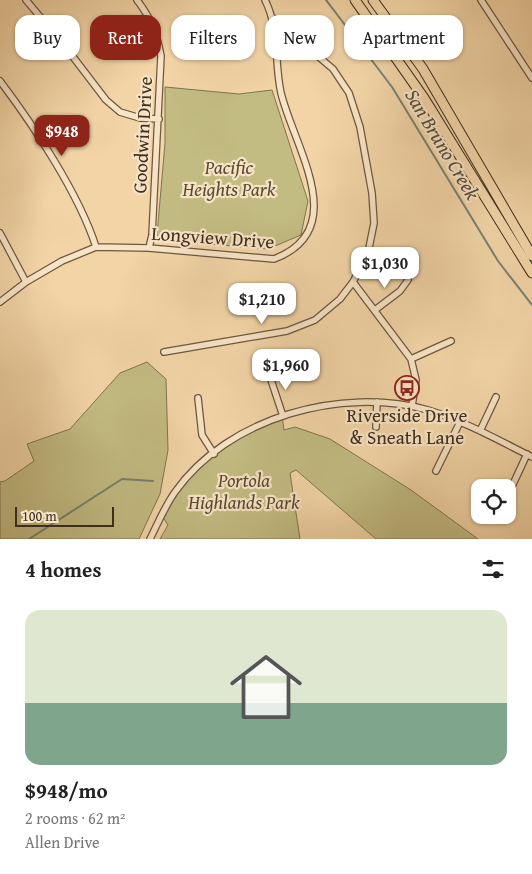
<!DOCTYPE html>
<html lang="en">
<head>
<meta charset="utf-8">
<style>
	body { margin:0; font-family:"Gentium Book Plus",serif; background:#f2f2f2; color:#222; height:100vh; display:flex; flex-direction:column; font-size:19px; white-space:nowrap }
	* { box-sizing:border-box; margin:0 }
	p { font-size:16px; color:#767676 }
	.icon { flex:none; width:28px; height:28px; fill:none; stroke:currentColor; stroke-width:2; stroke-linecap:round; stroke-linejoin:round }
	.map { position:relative; height:539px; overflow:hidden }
	.side { display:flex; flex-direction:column; background:#fff; flex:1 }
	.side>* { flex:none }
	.banner { position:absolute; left:15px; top:15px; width:502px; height:45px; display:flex; gap:10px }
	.tools { position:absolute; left:471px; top:479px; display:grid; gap:10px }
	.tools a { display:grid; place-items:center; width:45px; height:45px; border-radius:10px; background:#fff; box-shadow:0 1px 4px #0004; font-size:25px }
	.scale { position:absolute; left:15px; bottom:12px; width:99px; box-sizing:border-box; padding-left:5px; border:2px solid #3f2d1d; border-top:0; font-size:14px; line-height:18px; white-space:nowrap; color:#3f2d1d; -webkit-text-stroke:4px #f7e3c5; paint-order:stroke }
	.price { position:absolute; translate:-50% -42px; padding:0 11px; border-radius:10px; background:#fff; color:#222; font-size:16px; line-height:32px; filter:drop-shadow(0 1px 2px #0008) }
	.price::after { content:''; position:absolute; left:50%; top:30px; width:15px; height:11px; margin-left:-8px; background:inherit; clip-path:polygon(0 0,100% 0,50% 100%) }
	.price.on { background:#8f2418; color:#fff }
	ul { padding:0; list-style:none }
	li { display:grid; align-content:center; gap:10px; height:265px; padding:0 25px }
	li span { display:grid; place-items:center; height:155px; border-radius:15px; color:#555 }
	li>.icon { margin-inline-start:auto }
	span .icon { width:90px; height:90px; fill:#fffc; stroke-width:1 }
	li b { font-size:21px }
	h2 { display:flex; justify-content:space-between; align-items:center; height:60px; padding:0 25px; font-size:21px }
	.tag { padding:0 18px; border-radius:15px; background:#fff; box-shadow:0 1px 4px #0004; font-size:18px; line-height:45px }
	.tag.on { background:#8f2418; color:#fff }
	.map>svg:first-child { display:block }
	.green { fill:#c2bb82; stroke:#807450 }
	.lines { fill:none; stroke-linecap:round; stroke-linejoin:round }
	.stream { stroke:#778073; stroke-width:2 }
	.minor-casing { stroke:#6c573f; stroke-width:8 }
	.primary-casing { stroke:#3f2d1d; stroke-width:11 }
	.minor { stroke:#f7e3c5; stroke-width:5.5 }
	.primary { stroke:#f2d4a6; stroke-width:9 }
	.labels { text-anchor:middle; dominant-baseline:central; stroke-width:4.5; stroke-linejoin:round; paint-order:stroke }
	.street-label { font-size:19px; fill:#3f2d1d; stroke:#f7e3c5 }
	.park-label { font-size:19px; font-style:italic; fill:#594931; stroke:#f7e3c5 }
	.poi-label { font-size:19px; fill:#3f2d1d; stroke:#f7e3c5 }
	.water-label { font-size:20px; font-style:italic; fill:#52493a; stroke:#f7e3c5 }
</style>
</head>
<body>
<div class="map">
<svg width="532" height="539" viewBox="0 0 532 539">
	<rect width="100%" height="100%" fill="#f2d4a6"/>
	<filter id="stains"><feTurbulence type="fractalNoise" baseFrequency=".004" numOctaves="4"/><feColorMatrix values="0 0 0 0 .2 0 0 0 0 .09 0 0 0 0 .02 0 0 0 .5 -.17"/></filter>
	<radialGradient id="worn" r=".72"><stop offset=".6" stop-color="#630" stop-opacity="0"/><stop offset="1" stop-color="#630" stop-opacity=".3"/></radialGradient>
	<path class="green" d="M165,87l74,7 33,-4 36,111 -7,34 -33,14 -107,-9 -4,-5 8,-92z
		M147,362l19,17 2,71 -8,44 -21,45h-139v-57l5,-1 29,-20 -7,-17 43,-15 50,-56z
		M282,415l2,15 11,-3 35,12 81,51 67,49h-102l-80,-69 -6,3 10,66h-140l8,-14 -8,-12 25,-33 46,-39z"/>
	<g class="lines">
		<path class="stream" d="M326,0l66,87 106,174 34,44
			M29,539l93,-60 31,2"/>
		<defs>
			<path id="minor" d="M26,0l41,49 39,51 14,12 20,6 19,1
				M137,0c14,18 20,34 24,56l-9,179 -3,13
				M481,0l51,78
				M276,47l16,-7 8,2
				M0,81c34,45 79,113 96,166
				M0,233l26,49
				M353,282l58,77 5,21 -4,26
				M0,302l26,-20 36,-21 34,-14 53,1 125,11c78,-29 20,-112 7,-166 -7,-31 -1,-63 -16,-93
				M375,310l25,-19 8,-11
				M164,352l123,-21 28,-11 25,-21 13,-17 15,-29 6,-30 -2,-30 -12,-66 -11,-34 -16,-24 -60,-51
				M411,359l40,-18
				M269,374l14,42
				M198,398l4,37 12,19
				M376,427l1,-25
				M480,431l16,-34
				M436,471l24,-49
				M508,495l19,-41
				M496,519l2,-4
				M150,539c8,-16 15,-33 25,-47 53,-75 167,-106 253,-82 36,11 70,30 104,47"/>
			<path id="primary" d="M355,0l69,98 108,175
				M373,0l50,69 109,187"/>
		</defs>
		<use href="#minor" class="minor-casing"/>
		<use href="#primary" class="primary-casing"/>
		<use href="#minor" class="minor"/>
		<use href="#primary" class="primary"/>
	</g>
	<defs>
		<symbol id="bus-ring" viewBox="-11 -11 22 22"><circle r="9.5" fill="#f7e3c5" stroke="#8f2418" stroke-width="1.5"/><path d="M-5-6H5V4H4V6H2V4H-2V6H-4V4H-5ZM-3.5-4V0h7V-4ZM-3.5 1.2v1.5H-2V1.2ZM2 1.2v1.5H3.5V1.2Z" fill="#8f2418"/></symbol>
	</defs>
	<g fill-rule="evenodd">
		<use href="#bus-ring" x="393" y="374" width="28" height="28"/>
	</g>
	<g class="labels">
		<g class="street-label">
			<text transform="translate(142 135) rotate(-87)">Goodwin Drive</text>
			<text transform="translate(213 237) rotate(4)">Longview Drive</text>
		</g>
		<g class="park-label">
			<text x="229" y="167">Pacific<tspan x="229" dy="22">Heights Park</tspan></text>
			<text x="244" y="480">Portola<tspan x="244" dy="22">Highlands Park</tspan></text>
		</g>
		<g class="poi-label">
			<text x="407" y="415">Riverside Drive<tspan x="407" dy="22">&amp; Sneath Lane</tspan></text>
		</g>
		<g class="water-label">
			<text transform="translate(443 144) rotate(59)">San Bruno Creek</text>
		</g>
	</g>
	<rect width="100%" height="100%" filter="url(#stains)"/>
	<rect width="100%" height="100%" fill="url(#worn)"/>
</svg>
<div class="tools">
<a><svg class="icon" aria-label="locate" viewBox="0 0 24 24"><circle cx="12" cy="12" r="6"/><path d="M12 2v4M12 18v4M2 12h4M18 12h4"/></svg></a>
</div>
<div class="scale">100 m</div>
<b class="price on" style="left:62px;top:157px">$948</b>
<b class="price" style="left:385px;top:289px">$1,030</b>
<b class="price" style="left:262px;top:325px">$1,210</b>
<b class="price" style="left:286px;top:391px">$1,960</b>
<div class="banner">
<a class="tag">Buy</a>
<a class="tag on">Rent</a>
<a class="tag">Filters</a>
<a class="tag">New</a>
<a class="tag">Apartment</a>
</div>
</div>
<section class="side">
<h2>4 homes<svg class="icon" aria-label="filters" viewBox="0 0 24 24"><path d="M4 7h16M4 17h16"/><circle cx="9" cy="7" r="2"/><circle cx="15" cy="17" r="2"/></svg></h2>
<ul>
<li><span style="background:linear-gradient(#dfe7d0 60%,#7fa58c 0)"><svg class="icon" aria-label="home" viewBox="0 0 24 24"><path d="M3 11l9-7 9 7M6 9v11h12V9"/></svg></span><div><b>$948/mo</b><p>2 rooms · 62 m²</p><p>Allen Drive</p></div></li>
</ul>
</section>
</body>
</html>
